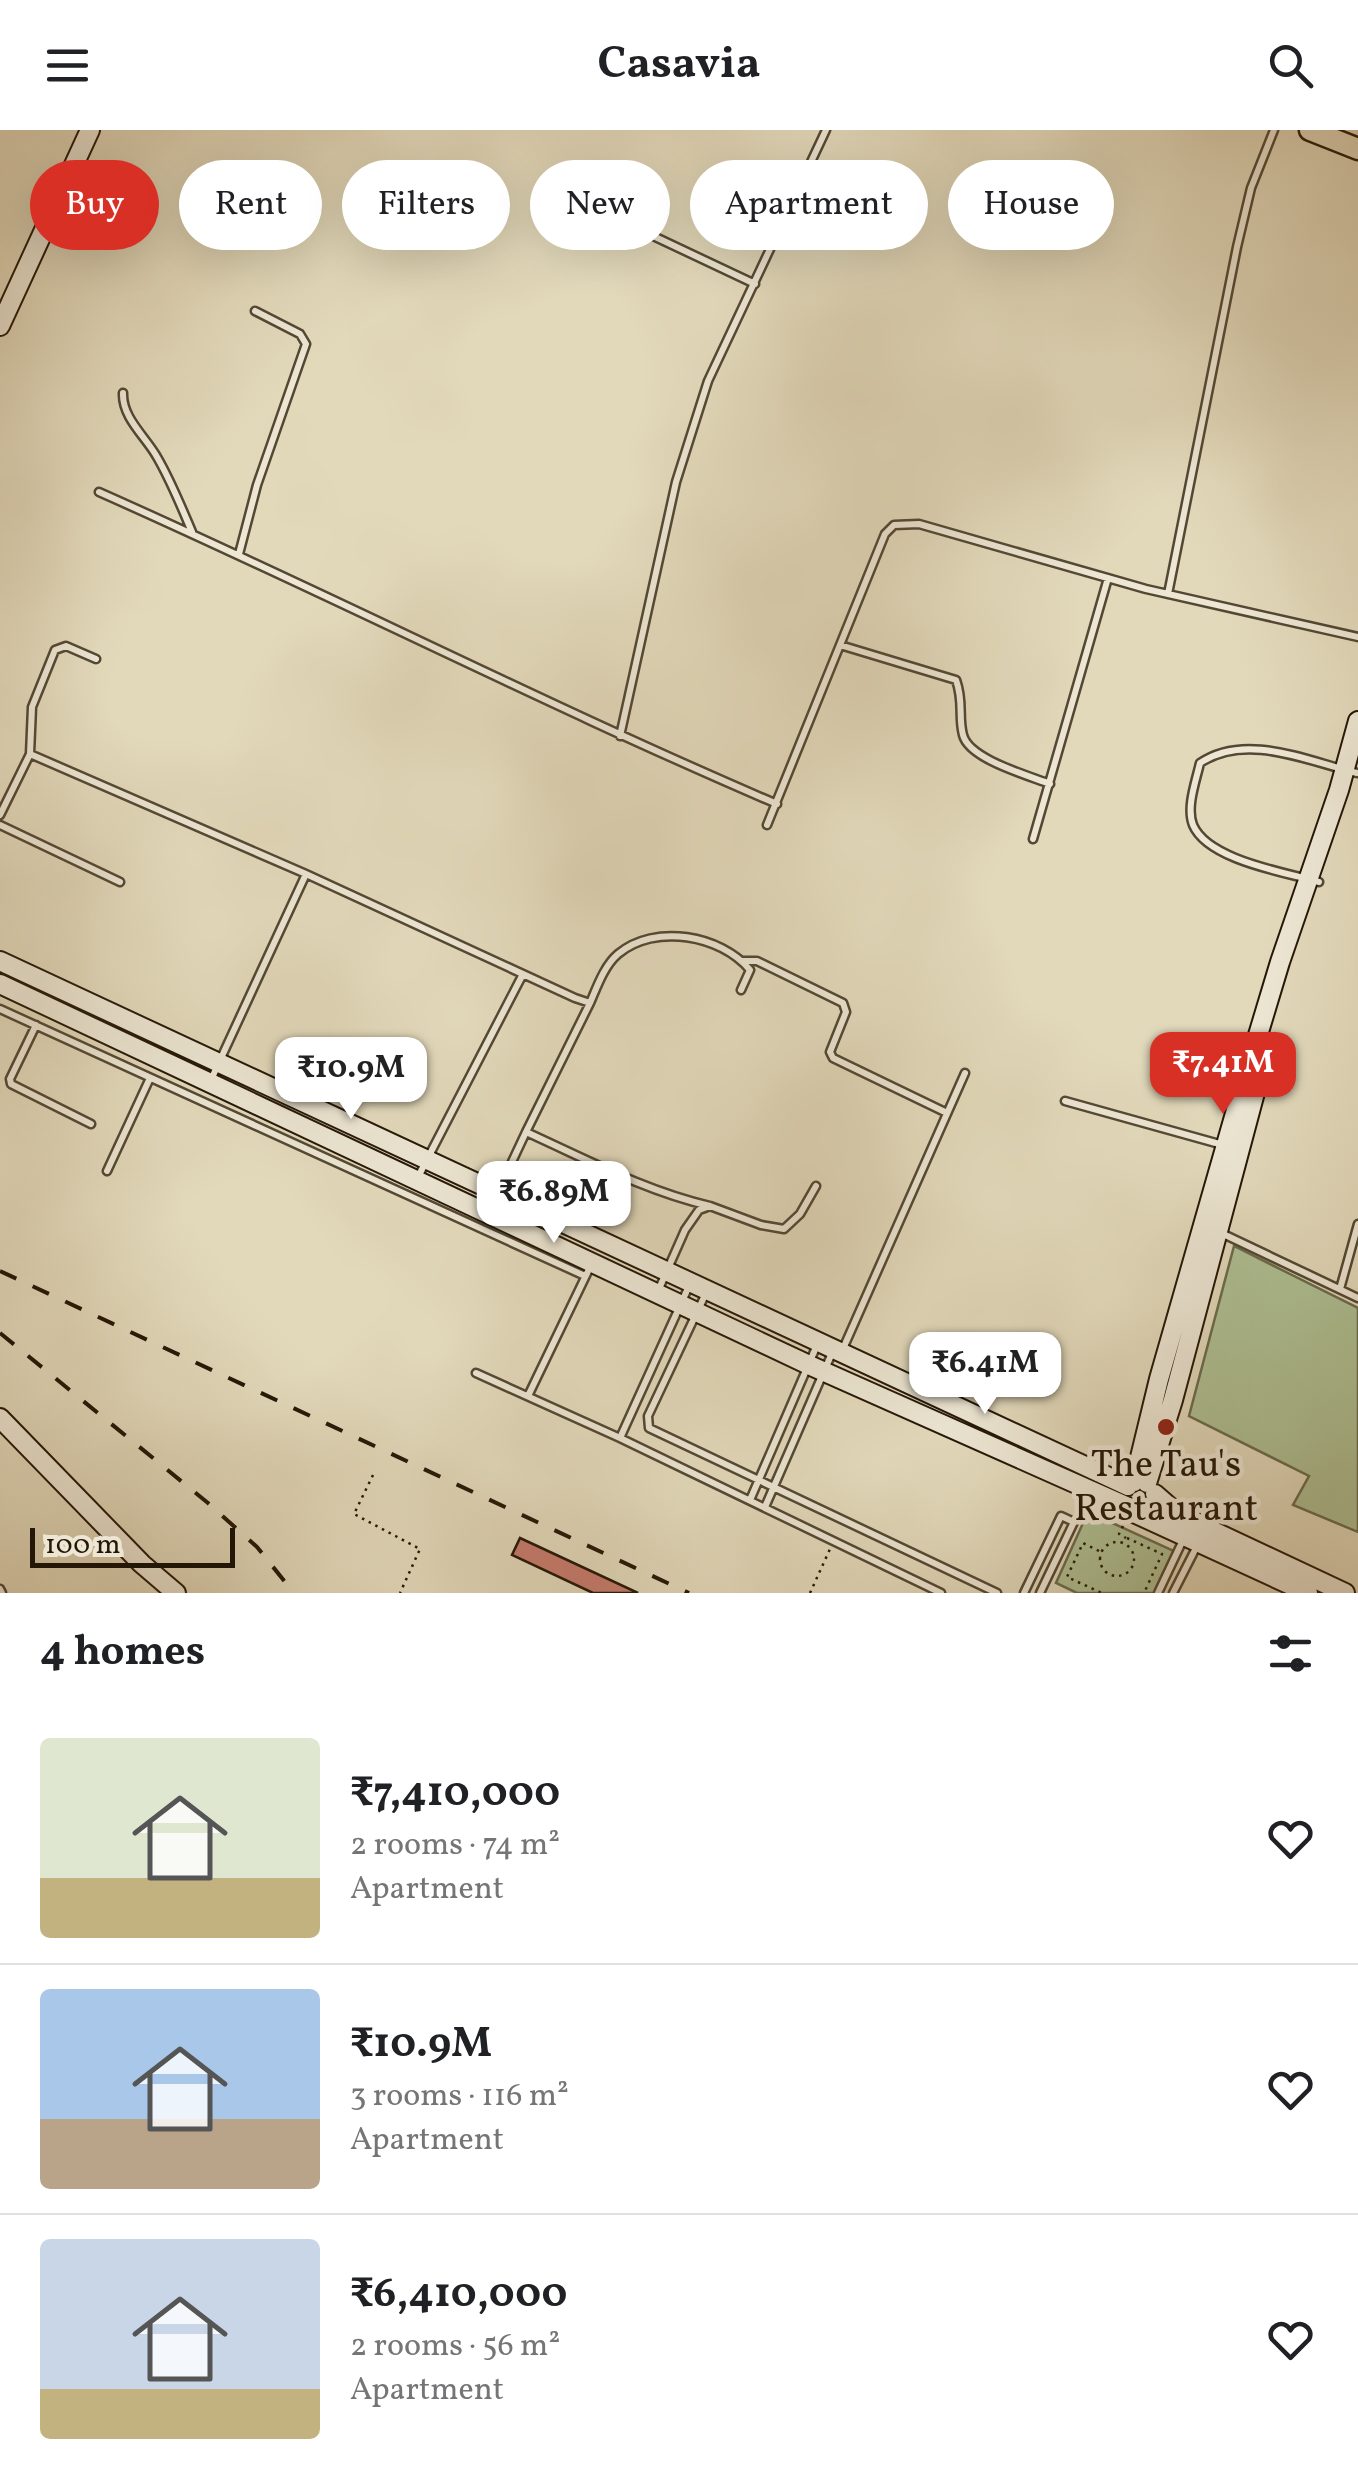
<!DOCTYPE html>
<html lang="en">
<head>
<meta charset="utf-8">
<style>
	body { margin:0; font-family:Vollkorn,serif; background:#f2f2f2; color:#202124; height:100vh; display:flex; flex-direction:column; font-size:38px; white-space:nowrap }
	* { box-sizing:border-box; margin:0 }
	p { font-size:32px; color:#757577 }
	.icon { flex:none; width:55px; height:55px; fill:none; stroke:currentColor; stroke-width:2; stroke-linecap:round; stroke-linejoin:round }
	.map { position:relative; height:1463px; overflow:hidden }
	.details { display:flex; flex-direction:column; background:#fff; flex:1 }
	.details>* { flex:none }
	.top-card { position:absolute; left:30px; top:30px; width:1300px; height:90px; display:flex; gap:20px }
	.scale { position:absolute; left:30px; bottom:25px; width:205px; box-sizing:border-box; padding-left:10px; border:5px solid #251707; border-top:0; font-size:28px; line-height:35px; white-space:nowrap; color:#251707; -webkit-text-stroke:8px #ece6d3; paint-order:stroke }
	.price { position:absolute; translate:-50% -85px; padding:0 22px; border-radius:20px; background:#fff; color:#222; font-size:32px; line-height:65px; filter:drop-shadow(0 2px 5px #0008) }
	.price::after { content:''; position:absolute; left:50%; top:60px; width:30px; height:22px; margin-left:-15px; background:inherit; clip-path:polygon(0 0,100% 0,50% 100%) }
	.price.selected { background:#d93025; color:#fff }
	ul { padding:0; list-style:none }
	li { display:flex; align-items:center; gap:30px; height:250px; padding:0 40px }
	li+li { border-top:2px solid #e0e0e0 }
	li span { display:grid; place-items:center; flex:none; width:280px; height:200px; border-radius:10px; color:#555 }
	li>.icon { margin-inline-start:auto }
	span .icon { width:120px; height:120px; fill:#fffc; stroke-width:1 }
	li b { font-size:42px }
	h2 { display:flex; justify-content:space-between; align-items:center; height:120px; padding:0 40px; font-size:42px }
	.tag { padding:0 35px; border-radius:45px; background:#fff; box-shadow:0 10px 40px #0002; font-size:35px; line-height:90px }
	.tag.selected { background:#d93025; color:#fff }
	header { display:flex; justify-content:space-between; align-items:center; height:130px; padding:0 40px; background:#fff; font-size:45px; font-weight:700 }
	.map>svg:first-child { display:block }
	.green { fill:#aec094; stroke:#6a6c4e; stroke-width:2.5 }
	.building { fill:#c77c6f; stroke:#251707; stroke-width:2.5 }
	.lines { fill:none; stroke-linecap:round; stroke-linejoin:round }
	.lane-casing { stroke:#544834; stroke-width:11 }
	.secondary-casing { stroke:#251707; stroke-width:22 }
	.primary-casing { stroke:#251707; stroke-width:25 }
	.path { stroke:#251707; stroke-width:2.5; stroke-dasharray:2.5 5; stroke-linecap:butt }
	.lane { stroke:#ece6d3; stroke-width:6 }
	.secondary { stroke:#ece6d3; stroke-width:18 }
	.primary { stroke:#e2d9bb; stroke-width:20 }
	.rail { stroke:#251707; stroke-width:4; stroke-dasharray:18 18; stroke-linecap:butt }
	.poi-dot { fill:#8f2418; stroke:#ece6d3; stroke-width:4 }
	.labels { text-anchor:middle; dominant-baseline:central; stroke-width:9; stroke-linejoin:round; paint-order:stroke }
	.poi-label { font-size:38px; fill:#251707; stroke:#ece6d3 }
</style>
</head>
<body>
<header><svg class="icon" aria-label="menu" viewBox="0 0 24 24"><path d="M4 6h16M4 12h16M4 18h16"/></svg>Casavia<svg class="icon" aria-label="search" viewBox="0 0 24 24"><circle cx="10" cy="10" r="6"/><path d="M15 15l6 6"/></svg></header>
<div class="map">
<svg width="1358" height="1463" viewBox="0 0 1358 1463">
	<rect width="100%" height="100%" fill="#e2d9bb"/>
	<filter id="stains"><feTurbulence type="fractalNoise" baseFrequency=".002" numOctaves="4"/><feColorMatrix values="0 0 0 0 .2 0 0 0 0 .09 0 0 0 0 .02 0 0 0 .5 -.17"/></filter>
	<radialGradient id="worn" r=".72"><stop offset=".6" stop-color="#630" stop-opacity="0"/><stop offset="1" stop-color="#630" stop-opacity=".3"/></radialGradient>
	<path class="green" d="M1234,1116l124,62v224l-65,-27 16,-29 -120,-60z
		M1088,1382l86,39 -20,42h-77l-21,-10z"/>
	<path class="building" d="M520,1408l118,55h-45l-81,-38z"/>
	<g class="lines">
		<defs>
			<path id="lane" d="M649,104l106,50
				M123,263c-1,25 23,44 34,64 14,24 24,49 35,75
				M99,362c228,101 449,214 678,312
				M239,424l18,-69 49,-141 -6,-10 -45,-23
				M1168,464l69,-347 14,-59 23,-58
				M840,515l116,35c8,22 2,36 7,55 6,24 64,40 87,49
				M620,606l56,-254 32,-101 118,-251
				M30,624l276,120 269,124 15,5c7,-16 14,-37 28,-49 37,-31 103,-19 132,16l-9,20
				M0,685l30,-61 2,-47 23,-57 11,-4 30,13
				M0,695l120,57
				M767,695l118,-291 9,-9 25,-1 227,65 212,48
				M1033,709l75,-261
				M1319,752c-35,-10 -111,-22 -126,-57 -7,-18 3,-44 7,-62 46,-31 107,-2 157,10
				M743,831h14l86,42 3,9 -16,40 3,6 114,55
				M0,879l585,267
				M36,895l-26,54 1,5 80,40
				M210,952l96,-208
				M1065,971l158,44
				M526,1002l64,-129
				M107,1041l43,-93
				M418,1047l105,-203
				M488,1083l38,-81c60,27 119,59 184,74
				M1219,1102l139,66
				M689,1156l-69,152 321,155
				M1340,1159l18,-65
				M658,1161l27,-61 14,-20 11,-4 51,19 23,4 16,-15 16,-28
				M706,1163l-58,123 1,12 348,165
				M842,1221l123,-278
				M476,1243l144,65
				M528,1266l64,-133
				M750,1370l67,-155
				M765,1377l67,-154
				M0,1459l2,4
				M1024,1463l37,-77 13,6 -34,71
				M1158,1463l25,-53
				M1173,1463l25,-49"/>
			<path id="secondary" d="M0,196l90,-196
				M0,831l1128,525
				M0,854l809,381 317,141
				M0,1288l142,146 34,29
				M1134,1352l25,-103 87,-304 34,-113 59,-172 19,-69
				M1147,1353l26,-83 92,-345
				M1155,1364l24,21 166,78
				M1134,1383l174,80"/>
			<path id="primary" d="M1310,0l48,19"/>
		</defs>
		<use href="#lane" class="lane-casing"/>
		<use href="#secondary" class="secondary-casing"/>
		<use href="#primary" class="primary-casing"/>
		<path class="path" d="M373,1345l-19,39 66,35 -20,44
			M1123,1396l-4,8 7,4
			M1127,1408l35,16 -18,39
			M1100 1429a17 17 0 1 1 34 0a17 17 0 1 1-34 0Z
			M1099,1421l-16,-8 -16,34 35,16
			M810,1463l20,-44"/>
		<use href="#lane" class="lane"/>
		<use href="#secondary" class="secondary"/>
		<use href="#primary" class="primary"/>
		<path class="rail" d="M0,1141l689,322
			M0,1203l208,170 49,44 37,46"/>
	</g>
	<circle class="poi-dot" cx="1166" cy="1297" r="10"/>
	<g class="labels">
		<g class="poi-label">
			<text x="1166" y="1336">The Tau's<tspan x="1166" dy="44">Restaurant</tspan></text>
		</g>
	</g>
	<rect width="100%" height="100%" filter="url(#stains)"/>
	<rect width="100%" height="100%" fill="url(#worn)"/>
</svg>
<div class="scale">100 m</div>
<b class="price selected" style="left:1223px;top:987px">₹7.41M</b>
<b class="price" style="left:351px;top:992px">₹10.9M</b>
<b class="price" style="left:554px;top:1116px">₹6.89M</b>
<b class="price" style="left:985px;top:1287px">₹6.41M</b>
<div class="top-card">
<a class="tag selected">Buy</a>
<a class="tag">Rent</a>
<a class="tag">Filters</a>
<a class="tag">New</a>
<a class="tag">Apartment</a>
<a class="tag">House</a>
</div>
</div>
<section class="details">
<h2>4 homes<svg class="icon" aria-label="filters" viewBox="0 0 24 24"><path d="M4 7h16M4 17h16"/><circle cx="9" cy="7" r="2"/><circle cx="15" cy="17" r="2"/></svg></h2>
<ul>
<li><span style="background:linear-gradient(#dfe7d0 70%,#c2b280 0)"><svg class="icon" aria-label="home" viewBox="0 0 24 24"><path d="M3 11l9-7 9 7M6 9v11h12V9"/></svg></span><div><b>₹7,410,000</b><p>2 rooms · 74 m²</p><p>Apartment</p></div><svg class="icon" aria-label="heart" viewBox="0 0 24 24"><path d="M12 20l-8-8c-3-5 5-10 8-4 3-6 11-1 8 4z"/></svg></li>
<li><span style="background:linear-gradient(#a9c7e8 65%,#b9a48a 0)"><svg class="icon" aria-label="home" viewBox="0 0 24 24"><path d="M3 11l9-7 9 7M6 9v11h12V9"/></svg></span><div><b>₹10.9M</b><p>3 rooms · 116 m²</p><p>Apartment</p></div><svg class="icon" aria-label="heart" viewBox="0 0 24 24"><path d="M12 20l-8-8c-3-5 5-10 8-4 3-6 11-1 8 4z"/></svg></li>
<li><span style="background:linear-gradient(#c9d6e8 75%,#c2b280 0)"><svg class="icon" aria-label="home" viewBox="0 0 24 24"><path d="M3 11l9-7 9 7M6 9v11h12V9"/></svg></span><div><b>₹6,410,000</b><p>2 rooms · 56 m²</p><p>Apartment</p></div><svg class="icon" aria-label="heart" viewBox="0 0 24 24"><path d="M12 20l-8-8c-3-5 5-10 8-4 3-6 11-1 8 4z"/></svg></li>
</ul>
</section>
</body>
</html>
